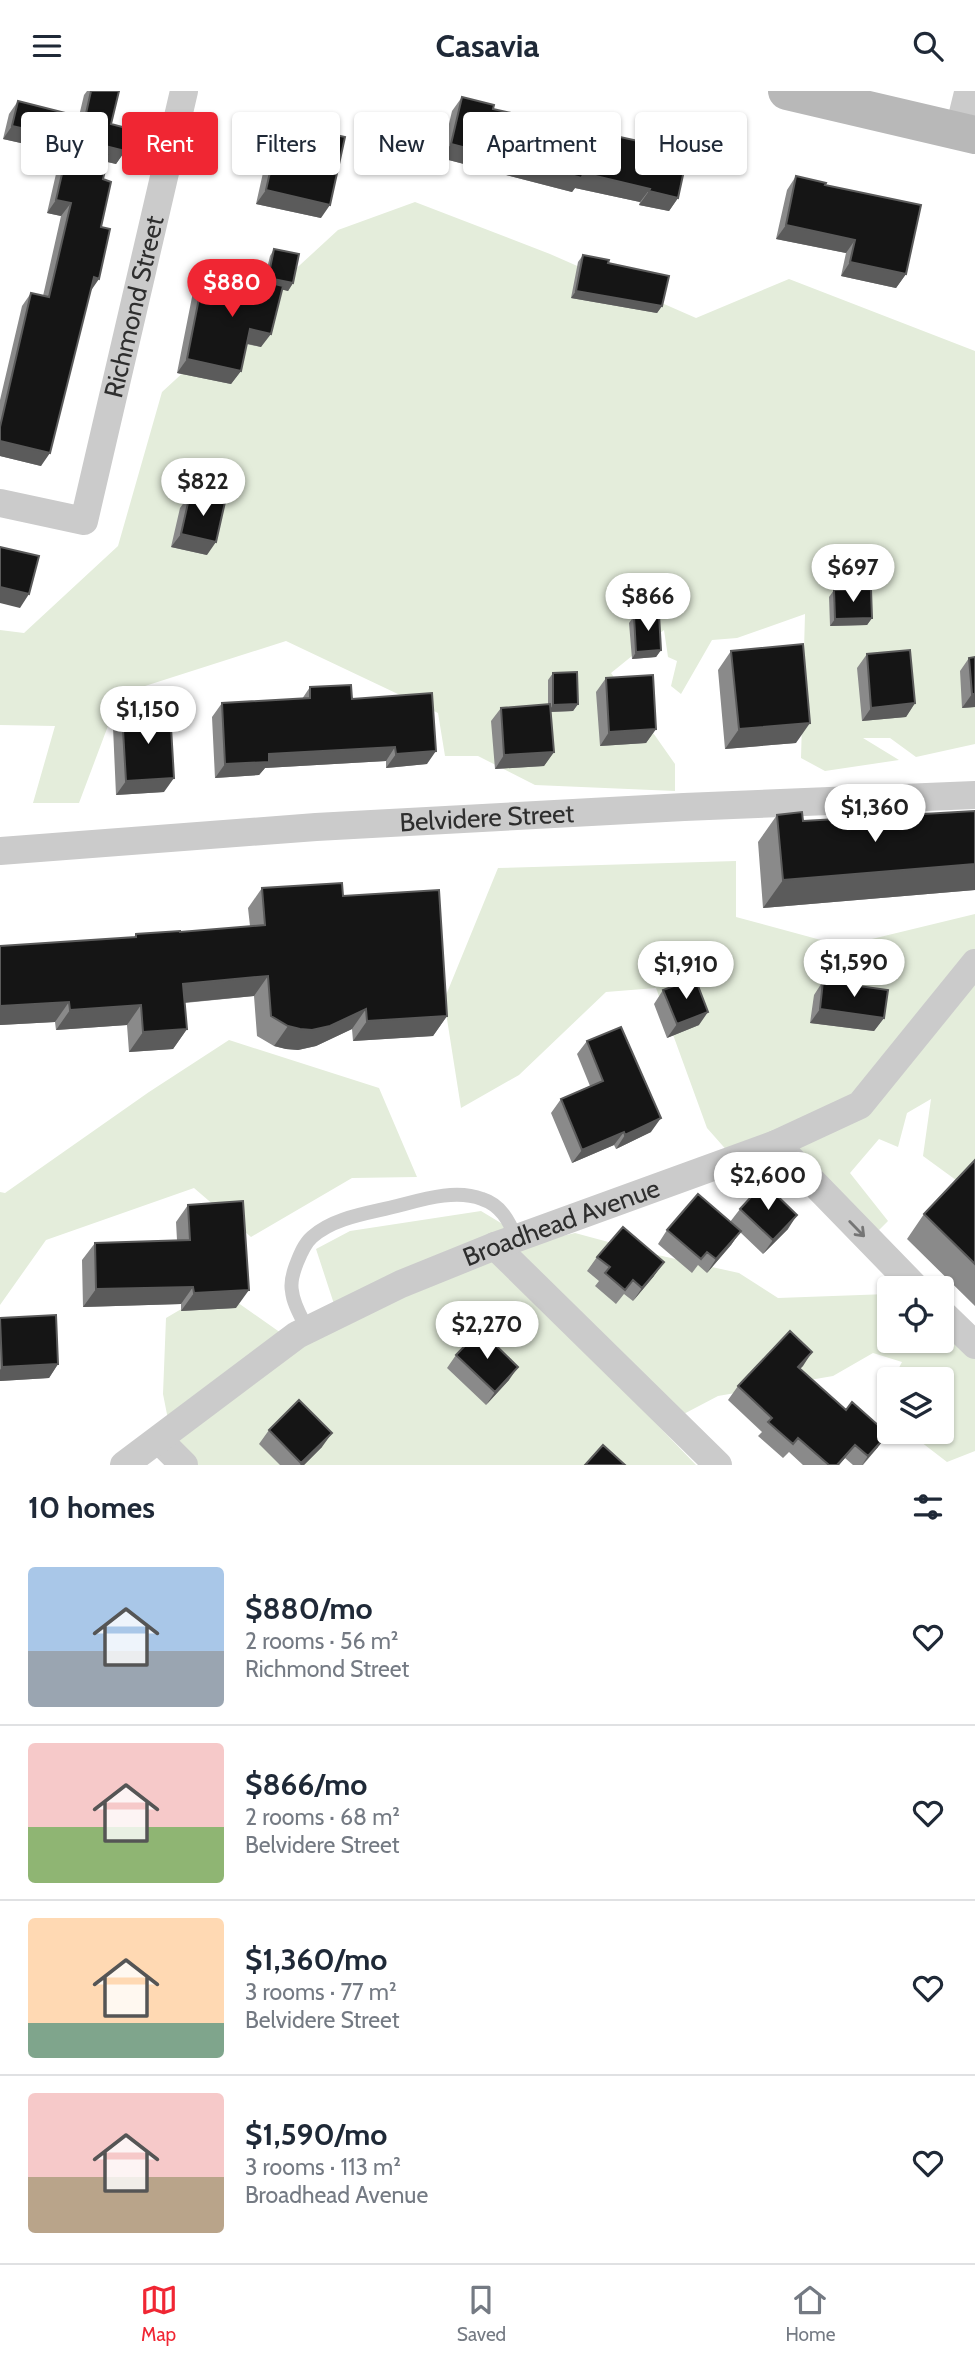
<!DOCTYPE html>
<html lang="en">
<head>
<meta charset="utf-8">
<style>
	body { margin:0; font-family:Cabin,sans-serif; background:#f2f2f3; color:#1f2937; height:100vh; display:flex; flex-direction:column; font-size:26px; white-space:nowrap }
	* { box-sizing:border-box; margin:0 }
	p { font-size:23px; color:#747a83 }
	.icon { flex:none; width:38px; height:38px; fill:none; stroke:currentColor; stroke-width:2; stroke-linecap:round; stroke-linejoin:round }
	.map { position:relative; height:1374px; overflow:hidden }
	.panel { display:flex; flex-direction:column; background:#fff; flex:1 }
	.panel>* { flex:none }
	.banner { position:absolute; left:21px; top:21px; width:934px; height:63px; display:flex; gap:14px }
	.controls { position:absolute; left:877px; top:1185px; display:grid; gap:14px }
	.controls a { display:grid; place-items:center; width:77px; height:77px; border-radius:7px; background:#fff; box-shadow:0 2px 5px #0004; font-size:35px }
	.price { position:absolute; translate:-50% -60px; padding:0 16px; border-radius:24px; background:#fff; color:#222; font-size:23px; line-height:46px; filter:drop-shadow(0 2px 4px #0008) }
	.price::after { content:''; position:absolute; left:50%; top:42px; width:21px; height:16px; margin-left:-10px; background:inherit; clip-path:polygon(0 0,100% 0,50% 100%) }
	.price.selected { background:#f02633; color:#fff }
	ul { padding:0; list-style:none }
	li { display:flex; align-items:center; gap:21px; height:175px; padding:0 28px }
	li+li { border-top:2px solid #e0e1e3 }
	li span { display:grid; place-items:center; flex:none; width:196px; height:140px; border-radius:7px; color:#555 }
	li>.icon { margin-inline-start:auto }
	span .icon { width:84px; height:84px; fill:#fffc; stroke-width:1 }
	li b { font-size:30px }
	h2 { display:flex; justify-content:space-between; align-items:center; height:84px; padding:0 28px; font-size:30px }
	.pill { padding:0 24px; border-radius:7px; background:#fff; box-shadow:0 2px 5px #0004; font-size:24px; line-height:63px }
	.pill.selected { background:#f02633; color:#fff }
	header { display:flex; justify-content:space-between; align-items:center; height:91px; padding:0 28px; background:#fff; font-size:32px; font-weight:800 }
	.menu { display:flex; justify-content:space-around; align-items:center; height:98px; border-top:2px solid #e0e1e3; background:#fff; font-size:19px; color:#747a83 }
	.menu a { display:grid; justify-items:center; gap:4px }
	.menu .selected { color:#f02633 }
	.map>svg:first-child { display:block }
	.green { fill:#e4eddb }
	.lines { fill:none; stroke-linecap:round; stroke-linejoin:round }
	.service { stroke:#cbcbcb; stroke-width:14 }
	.minor { stroke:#cbcbcb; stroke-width:28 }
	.tertiary { stroke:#cbcbcb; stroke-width:35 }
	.secondary { stroke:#b8b8b8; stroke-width:38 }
	.wall { fill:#8a8a8a }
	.shaded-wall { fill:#5b5b5b }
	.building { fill:#151515; stroke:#5b5b5b; stroke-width:2 }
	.oneway { stroke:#757575 }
	.labels { text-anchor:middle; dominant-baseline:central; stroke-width:7; stroke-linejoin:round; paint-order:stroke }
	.street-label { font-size:26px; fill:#2e2e2e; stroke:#fff }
</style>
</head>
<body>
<header><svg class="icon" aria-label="menu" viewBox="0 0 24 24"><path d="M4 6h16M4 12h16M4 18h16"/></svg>Casavia<svg class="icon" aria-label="search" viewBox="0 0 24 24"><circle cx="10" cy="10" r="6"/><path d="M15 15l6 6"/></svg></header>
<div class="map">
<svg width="975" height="1374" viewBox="0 0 975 1374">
	<rect width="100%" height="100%" fill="#fff"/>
	<path class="green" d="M415,111l135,52 146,64 93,-39 186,72v393l-59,13 -26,-19h-27l36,22 -74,11 -24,-13 4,-144 -68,24 -25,2 -31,54 -10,-8 6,-25 -9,-4 -4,-27 -53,43 64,91v27l-140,-6 -57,-29h-33l-7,-43 -152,-72 -166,53 -41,109h-46l22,-77 -55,-1v-95l24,3 94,-87 44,-154 176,-162z
		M736,770v56l107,29 132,-32v253l-15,16 -37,-27 8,-57 -24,14 -9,34 -19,-8 -29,34 38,48 -9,9 -94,-65 -33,14 -45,-51 -51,-140 -50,4 -87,83 -58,33 -17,-108 54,-132z
		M229,949l150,48 38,89 -65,1 -101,59 -57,-49 -148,52 -46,65v-113l5,1 144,-101z
		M481,1120l53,32 41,-10 78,21 86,19 39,25 110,-4 1,47h53v-20l33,6v124l-28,11 -39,-30 34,-1v-52h-49l9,-17 -29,-9 -40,23 -115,20 -40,21 -32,-4 50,52h-519l-14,-71 3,-76 51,-30 64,45 53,-29 -18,-55 34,-18z"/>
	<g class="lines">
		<path class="service" d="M308,1240c-6,-13 -15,-27 -16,-40 -2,-9 1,-18 4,-26 4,-10 8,-21 16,-28 22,-20 58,-24 85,-31 27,-7 59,-17 85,-7 19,6 27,22 34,39"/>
		<g class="minor">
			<path id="s1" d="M0,412l84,18 100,-430"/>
			<path id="s2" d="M0,760l316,-24 368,-20 291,-12"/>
			<path d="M776,1053l140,144"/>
			<path d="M495,1155l223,219"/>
			<path d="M942,1222l33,32"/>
			<path d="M159,1349l25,25"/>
			<path id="s3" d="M124,1374l173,-130 104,-51 94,-38 281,-102 84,-39 115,-142"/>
		</g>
		<path class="tertiary" d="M962,41l10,-41"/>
		<path class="secondary" d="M787,0l188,44"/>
	</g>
	<path class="wall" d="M87,0h32l-8,33 14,27 -9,13 -9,-2 -4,17 -2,48 -11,64 -49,175 -41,-10v-56l22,-94 9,-13 12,3 18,-80 -14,-3 14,-61 -58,-13 6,-25 9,-13 61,15 5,-21z
		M462,6l31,12 185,89 -9,13 -30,-6 1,-3 -65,-14 -3,4 -131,-34 11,-47z
		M281,32l40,95 -65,-14 15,-67z
		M796,85l29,9 81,89 -10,14 -55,-12 5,-23 -70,-14 11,-49z
		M274,158l19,34 -5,8 -6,-2 -21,58 -15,-3 -5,27 -10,13 -54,-11 16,-81 10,-14 24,6 7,-10 30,7 6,-25z
		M583,164l25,8 54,43 -5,7 -86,-15 7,-36z
		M190,403l17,61 -36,-8 9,-39z
		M834,499l38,28 -5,7 -37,1 -1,-29z
		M634,525l27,34 -5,7 -24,2 -3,-36z
		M731,560l65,92 -71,6 -7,-79z
		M867,563l48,49 -9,14 -44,4 -5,-53z
		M975,566v50l-13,1 -2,-37 9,-13z
		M553,582l25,31 -5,7 -22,1 3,40 -10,14 -49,3 -4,-48 10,-13 47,-3v-25z
		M606,587l50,51 -10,14 -46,3 -4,-54z
		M310,596l42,12 75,65 -41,4v-7l-121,7 -6,7 -44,3 -3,-61 10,-14 80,-4z
		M122,622l42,79 -48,3 -3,-68z
		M975,720v79l-212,18 -5,-66 19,-27 26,6z
		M262,797l81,8 104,120 -14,20 -80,5 -1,-12 -36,17 -18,4 -12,-1 -12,-3 -17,-10 -3,-40 -69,7 2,26 -14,20 -44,3 -2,-27 -71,5 -1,-8 -55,3v-79l134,-9 2,-3 44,-2 70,-6 -2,-18z
		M823,890l61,37 -10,13 -64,-8 4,-28z
		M663,899l36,35 -32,13 -13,-34z
		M587,950l64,91 -35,17 -2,-4 -42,18 -21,-50 10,-14 29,-13 -13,-32z
		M975,1069v146l-68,-67 17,-25z
		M188,1114l48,103 -55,3v-7l-98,3 -1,-47 13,-17 82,-3 -1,-18z
		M740,1118l48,20 -25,25 -23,-22 -9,13 -24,28 -9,-8 -6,8 -34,-29 9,-14 63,-8z
		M597,1166l57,19 -21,25 -9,-7 -8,10 -21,-18 4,-5 -12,-10z
		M0,1227l58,46 -9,14 -49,3z
		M456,1264l53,25 -23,25 -39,-37z
		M803,1275l-4,3 79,78 -15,18h-10l-8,-7 -6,7h-36l-14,-13 -6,6 -25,-22 4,-4 -34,-32 10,-14z
		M269,1339l53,17 -18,18h-24l-21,-21z"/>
	<path class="shaded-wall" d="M12,35l58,13 -9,13 -58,-13z
		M451,53l132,29 67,16 -10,13 -65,-14 -3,4 -131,-34z
		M105,55l20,5 -9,13 -20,-5z
		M266,99l64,15 -9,13 -65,-14z
		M649,100l29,7 -9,13 -30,-6z
		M56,109l15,3 -10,13 -14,-3z
		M786,134l69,15 -9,13 -70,-14z
		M850,171l56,12 -10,14 -55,-12z
		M94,186l5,2 -9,13z
		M268,187l25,5 -5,8 -25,-6z
		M576,200l86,15 -5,7 -86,-15z
		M250,238l21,5 -10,13 -21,-5z
		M187,268l54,12 -10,13 -54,-11z
		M0,350l50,12 -9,13 -41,-10z
		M181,443l35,8 -9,13 -36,-8z
		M0,496l29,7 -9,14 -20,-5z
		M872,527l-5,7 -37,1 5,-7z
		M661,559l-5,7 -24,2 4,-7z
		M972,603h3v13l-13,1z
		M915,612l-9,14 -44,4 9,-13z
		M578,613l-5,7 -25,1 5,-7z
		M810,632l-14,20 -71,6 14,-20z
		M656,638l-10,14 -46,3 9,-14z
		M395,656l-9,14 -121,7 -6,7 -44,3 10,-14 44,-10z
		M436,660l-9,13 -41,4 10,-14z
		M554,661l-10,14 -49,3 9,-14z
		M174,687l-10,14 -48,3 10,-14z
		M975,773v26l-212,18 20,-28z
		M268,885l-14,20 -85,8 14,-20z
		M69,911l-14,20 -55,3v-19z
		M141,914l-14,20 -71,5 14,-20z
		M366,918l-14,20 -36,17 -18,4 -12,-1 -12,-3 14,-20z
		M820,918l64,9 -10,13 -64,-8z
		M708,921l-9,13 -32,13 10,-14z
		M447,925l-14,20 -80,5 14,-20z
		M187,938l-14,20 -44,3 14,-20z
		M661,1027l-10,14 -35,17 9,-14z
		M624,1041l-10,13 -42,18 10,-13z
		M797,1124l-9,14 -25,25 10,-14z
		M741,1140l-10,14 -24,28 9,-14z
		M664,1171l-10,14 -21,25 9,-13z
		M193,1196l-12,17 -98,3 13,-18z
		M249,1199l-13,18 -55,3 13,-18z
		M812,1261l-9,14 -15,15 10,-14z
		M58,1273l-9,14 -49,3v-11l2,-3z
		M518,1276l-9,13 -23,25 9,-13z
		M332,1342l-10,14 -18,18h-4z
		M888,1343l-10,13 -16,18 6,-9z
		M855,1354l-10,13 -6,7h-2z"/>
	<path class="building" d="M91,0h28l-8,33 19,5 -5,22 -20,-5 -2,7 6,1 -6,25 8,3 -10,45 9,2 -11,50 -5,-2 -44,176 -50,-12v-14l31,-134 18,4 22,-94 -15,-3 14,-61 -58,-13 6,-25 67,17z
		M462,6l32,8 -1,4 195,43 -10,46 -29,-7 1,-2 -67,-16 -1,5 -131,-34z
		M281,32l64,14 -15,68 -64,-15z
		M796,85l30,7 -1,2 96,20 -15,69 -56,-12 5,-22 -69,-15z
		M274,158l25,5 -6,29 -25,-5z
		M583,164l26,5 -1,3 61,13 -7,30 -86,-15z
		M234,183l49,12 -12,48 -21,-5 -9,42 -54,-12 16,-81 28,7z
		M190,403l35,8 -9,40 -35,-8z
		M0,456l39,9 -10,38 -29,-7z
		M871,498l1,29 -37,1 -1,-29z
		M659,523l2,36 -25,2 -2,-36z
		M803,553l7,79 -71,6 -8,-78z
		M910,559l5,53 -44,5 -4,-54z
		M975,566v37h-3l-3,-36z
		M577,581l1,32 -25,1v-32z
		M653,584l3,54 -47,3 -3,-54z
		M351,594l1,14 80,-6 4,58 -40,3 -1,-7 -126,7v8l-44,2 -3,-61 88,-5v-11z
		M550,613l4,48 -50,3 -3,-47z
		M170,619l4,68 -48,3 -4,-68z
		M975,720v53l-192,16 -6,-65 25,-3 1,9z
		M342,792l1,13 96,-6 8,126 -80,5 -1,-12 -36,17 -18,4 -12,-1 -12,-3 -17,-10 -3,-40 -85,8 4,45 -44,3 -2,-27 -71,5 -1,-8 -69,4v-60l136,-9v-3l44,-3v1l85,-7 -3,-37z
		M695,887l13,34 -31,12 -14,-34z
		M823,890l65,9 -4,28 -64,-9z
		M621,936l40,91 -36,17 -1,-3 -42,18 -21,-51 42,-18 -16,-40z
		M975,1069v104l-51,-50z
		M764,1092l33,32 -24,25 -33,-31z
		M698,1103l43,37 -25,28 -9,-7 -6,7 -34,-29z
		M243,1110l6,89 -55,3 -1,-6 -97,2 -1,-46 95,-3 -2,-35z
		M623,1136l41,35 -22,26 -9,-8 -8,10 -20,-17 5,-6 -13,-10z
		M56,1224l2,49 -56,3 -2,-49z
		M480,1239l38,37 -23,25 -39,-37z
		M790,1240l22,21 -14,15 48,43 6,-8 36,32 -20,22 -13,-11 -18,20h-8l-31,-27 -5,6 -25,-22 4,-4 -34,-32z
		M299,1309l33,33 -31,30 -32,-33z
		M603,1354l22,20h-40z"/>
	<defs><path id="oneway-shaft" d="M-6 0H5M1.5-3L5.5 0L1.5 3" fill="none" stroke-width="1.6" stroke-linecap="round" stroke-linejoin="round" transform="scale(1.75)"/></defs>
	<use class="oneway" href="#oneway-shaft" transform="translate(857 1138) rotate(46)"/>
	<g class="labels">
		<g class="street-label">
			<text stroke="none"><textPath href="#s1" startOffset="306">Richmond Street</textPath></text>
			<text stroke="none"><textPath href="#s2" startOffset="488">Belvidere Street</textPath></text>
			<text stroke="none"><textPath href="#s3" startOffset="504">Broadhead Avenue</textPath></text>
		</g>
	</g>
</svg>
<div class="controls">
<a><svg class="icon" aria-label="locate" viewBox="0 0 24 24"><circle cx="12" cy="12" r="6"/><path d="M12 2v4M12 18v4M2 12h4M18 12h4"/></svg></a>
<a><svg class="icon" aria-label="layers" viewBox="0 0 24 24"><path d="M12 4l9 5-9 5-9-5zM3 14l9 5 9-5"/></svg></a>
</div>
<b class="price selected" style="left:232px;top:228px">$880</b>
<b class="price" style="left:203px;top:427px">$822</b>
<b class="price" style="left:853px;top:513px">$697</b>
<b class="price" style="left:648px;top:542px">$866</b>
<b class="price" style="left:148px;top:655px">$1,150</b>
<b class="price" style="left:875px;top:753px">$1,360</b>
<b class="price" style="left:854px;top:908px">$1,590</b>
<b class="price" style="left:686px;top:910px">$1,910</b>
<b class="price" style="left:768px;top:1121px">$2,600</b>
<b class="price" style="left:487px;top:1270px">$2,270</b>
<div class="banner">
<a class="pill">Buy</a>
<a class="pill selected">Rent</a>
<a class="pill">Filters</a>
<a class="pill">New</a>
<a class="pill">Apartment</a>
<a class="pill">House</a>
</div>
</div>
<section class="panel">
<h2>10 homes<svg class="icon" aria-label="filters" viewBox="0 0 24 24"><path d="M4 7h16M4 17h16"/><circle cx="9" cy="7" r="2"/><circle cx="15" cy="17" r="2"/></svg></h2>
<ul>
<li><span style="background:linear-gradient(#a9c7e8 60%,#9aa5b1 0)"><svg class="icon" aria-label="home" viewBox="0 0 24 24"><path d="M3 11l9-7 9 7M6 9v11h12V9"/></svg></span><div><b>$880/mo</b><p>2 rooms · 56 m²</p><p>Richmond Street</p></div><svg class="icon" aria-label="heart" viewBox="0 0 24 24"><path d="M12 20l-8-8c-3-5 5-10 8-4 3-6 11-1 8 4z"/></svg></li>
<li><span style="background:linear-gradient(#f6c9c9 60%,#8fb573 0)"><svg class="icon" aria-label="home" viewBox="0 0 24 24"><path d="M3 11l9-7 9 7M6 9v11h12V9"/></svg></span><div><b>$866/mo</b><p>2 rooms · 68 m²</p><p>Belvidere Street</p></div><svg class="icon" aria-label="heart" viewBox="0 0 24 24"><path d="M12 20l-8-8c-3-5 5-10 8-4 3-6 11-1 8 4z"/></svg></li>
<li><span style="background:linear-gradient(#ffd9b3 75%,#7fa58c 0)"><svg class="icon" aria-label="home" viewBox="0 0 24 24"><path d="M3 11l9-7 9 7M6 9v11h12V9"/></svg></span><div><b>$1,360/mo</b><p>3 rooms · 77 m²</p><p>Belvidere Street</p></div><svg class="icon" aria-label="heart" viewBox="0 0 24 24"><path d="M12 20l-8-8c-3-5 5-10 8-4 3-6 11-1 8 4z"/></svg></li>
<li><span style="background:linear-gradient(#f6c9c9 60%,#b9a48a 0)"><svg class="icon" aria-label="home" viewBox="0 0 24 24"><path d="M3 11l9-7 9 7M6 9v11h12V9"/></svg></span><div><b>$1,590/mo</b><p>3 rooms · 113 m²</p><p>Broadhead Avenue</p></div><svg class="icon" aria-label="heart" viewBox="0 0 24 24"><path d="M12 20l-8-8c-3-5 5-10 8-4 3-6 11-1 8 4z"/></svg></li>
</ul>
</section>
<nav class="menu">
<a class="selected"><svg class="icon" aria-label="map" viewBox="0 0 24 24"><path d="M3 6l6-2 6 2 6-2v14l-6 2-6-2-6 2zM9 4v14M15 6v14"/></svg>Map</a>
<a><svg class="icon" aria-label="saved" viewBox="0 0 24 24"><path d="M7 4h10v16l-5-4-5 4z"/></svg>Saved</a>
<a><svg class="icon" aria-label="home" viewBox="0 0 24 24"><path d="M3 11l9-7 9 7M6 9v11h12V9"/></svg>Home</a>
</nav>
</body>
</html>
